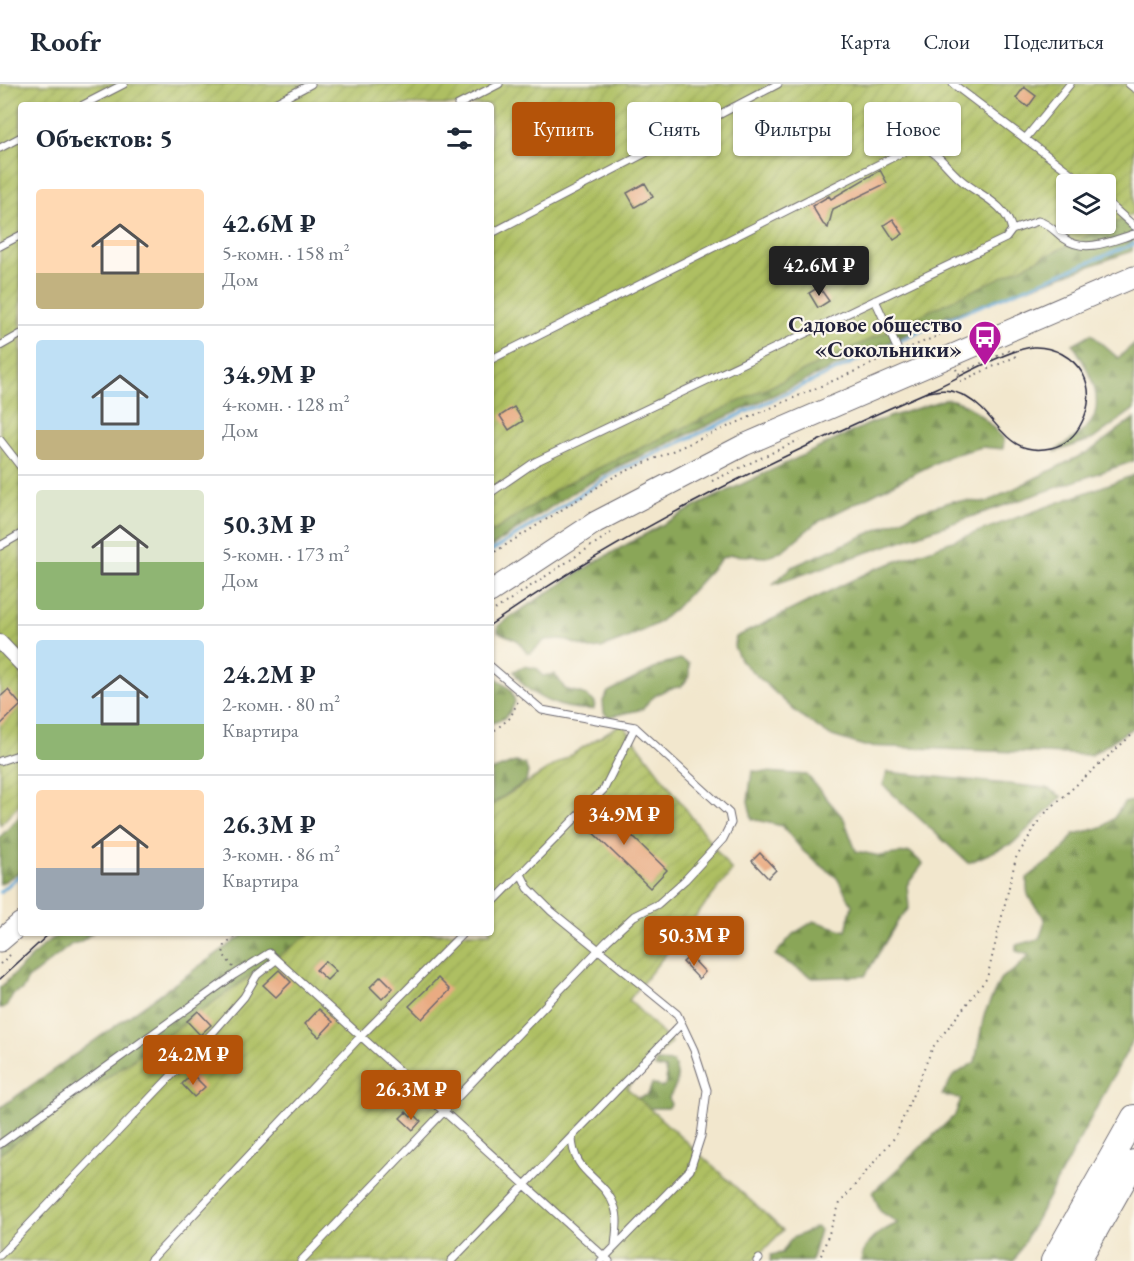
<!DOCTYPE html>
<html lang="ru">
<head>
<meta charset="utf-8">
<style>
	body { margin:0; font-family:"EB Garamond",serif; background:#f6f6f7; color:#1f2937; height:100vh; display:flex; flex-direction:column; font-size:22px; white-space:nowrap }
	* { box-sizing:border-box; margin:0 }
	p { font-size:20px; color:#747a83 }
	.icon { flex:none; width:33px; height:33px; fill:none; stroke:currentColor; stroke-width:2; stroke-linecap:round; stroke-linejoin:round }
	.map { position:relative; flex:1; overflow:hidden }
	.details { position:absolute; left:18px; top:18px; width:476px; height:834px; display:flex; flex-direction:column; background:#fff; border-radius:6px; box-shadow:0 2px 4px #0004 }
	.details>* { flex:none }
	.guide { position:absolute; left:512px; top:18px; width:532px; height:54px; display:flex; gap:12px }
	.buttons { position:absolute; left:1056px; top:90px; display:grid; gap:12px }
	.buttons a { display:grid; place-items:center; width:60px; height:60px; border-radius:6px; background:#fff; box-shadow:0 2px 4px #0004; font-size:30px }
	.price { position:absolute; translate:-50% -51px; padding:0 14px; border-radius:6px; background:#b45309; color:#fff; font-size:20px; line-height:39px; filter:drop-shadow(0 2px 3px #0008) }
	.price::after { content:''; position:absolute; left:50%; top:36px; width:18px; height:14px; margin-left:-9px; background:inherit; clip-path:polygon(0 0,100% 0,50% 100%) }
	.price.active { background:#222; color:#fff }
	ul { padding:0; list-style:none }
	li { display:flex; align-items:center; gap:18px; height:150px; padding:0 18px }
	li+li { border-top:2px solid #e0e1e3 }
	li span { display:grid; place-items:center; flex:none; width:168px; height:120px; border-radius:6px; color:#555 }
	li>.icon { margin-inline-start:auto }
	span .icon { width:72px; height:72px; fill:#fffc; stroke-width:1 }
	li b { font-size:26px }
	h2 { display:flex; justify-content:space-between; align-items:center; height:72px; padding:0 18px; font-size:26px }
	.tag { padding:0 21px; border-radius:6px; background:#fff; box-shadow:0 2px 4px #0004; font-size:21px; line-height:54px }
	.tag.active { background:#b45309; color:#fff }
	header { display:flex; align-items:center; gap:36px; box-sizing:border-box; height:84px; padding:0 30px; background:#fff; border-bottom:2px solid #e0e1e3 }
	header strong { font-size:28px }
	nav { display:flex; gap:33px; margin-inline-start:auto; font-size:21px }
	.map>svg:first-child { display:block }
	.forest { fill:url(#forest-firs); stroke:#56644a; stroke-width:1.5 }
	.garden { fill:url(#garden-furrows); stroke:#68704e; stroke-width:1.5; fill-rule:evenodd }
	.lines { fill:none; stroke-linecap:round; stroke-linejoin:round }
	.stream { stroke:#63a9d9; stroke-width:3 }
	.building { fill:#e9ab82 }
	.lane-casing { stroke:#6b676e; stroke-width:9 }
	.street-casing { stroke:#6b676e; stroke-width:16 }
	.primary-casing { stroke:#6b676e; stroke-width:23 }
	.highway-casing { stroke:#6b676e; stroke-width:26 }
	.path { stroke:#6b676e; stroke-width:2; stroke-dasharray:1.5 4.5; stroke-linecap:butt }
	.lane { stroke:#fff; stroke-width:7 }
	.street { stroke:#fff; stroke-width:14 }
	.primary { stroke:#fff; stroke-width:21 }
	.highway { stroke:#fff; stroke-width:24 }
	.tram { stroke:#22223b; stroke-width:1.5 }
	.labels { text-anchor:middle; dominant-baseline:central; stroke-width:4.5; stroke-linejoin:round; paint-order:stroke }
	.poi-label { font-size:22px; font-weight:bold; fill:#22223b; stroke:#fbf7ec; text-anchor:end }
</style>
</head>
<body>
<header>
<strong>Roofr</strong>
<nav><a>Карта</a><a>Слои</a><a>Поделиться</a></nav>
</header>
<div class="map">
<svg width="1134" height="1177" viewBox="0 0 1134 1177">
	<defs>
		<pattern id="forest-firs" width="22" height="20" patternUnits="userSpaceOnUse" patternTransform="scale(1.5)"><rect width="22" height="20" fill="#8aa658"/><path d="M5 1l3.5 6h-7zM16 11l3.5 6h-7z" fill="#70874a"/></pattern>
		<pattern id="garden-furrows" width="10" height="10" patternUnits="userSpaceOnUse" patternTransform="scale(1.5)"><rect width="10" height="10" fill="#aebf62"/><path d="M-1 1l2-2M0 10L10 0M9 11l2-2" fill="none" stroke="#95a456"/></pattern>
	</defs>
	<rect width="100%" height="100%" fill="#fbf7ec"/>
	<filter id="ink" filterUnits="userSpaceOnUse"><feTurbulence type="fractalNoise" baseFrequency=".0167" numOctaves="2"/><feDisplacementMap in="SourceGraphic" scale="12" xChannelSelector="R" yChannelSelector="G"/><feConvolveMatrix kernelMatrix="1 2 1 2 8 2 1 2 1" color-interpolation-filters="sRGB"/></filter>
	<filter id="wash" filterUnits="userSpaceOnUse"><feTurbulence type="fractalNoise" baseFrequency=".008" numOctaves="4" result="noise"/><feDisplacementMap in="SourceGraphic" scale="24" xChannelSelector="R" yChannelSelector="G"/><feGaussianBlur stdDeviation="1.35" result="paint"/><feColorMatrix in="noise" values="0 0 0 0 0 0 0 0 0 0 0 0 0 0 0 0 0 1.4 0 .05"/><feComposite in="paint" operator="in"/></filter>
	<g filter="url(#wash)">
		<rect width="100%" height="100%" fill="#f2e7cd"/>
		<path class="forest" d="M1066,100v40h40l10,-9 18,14 -2,22 -192,68 -321,147 -47,27 -81,54v-48z
			M1091,250l27,24 16,-14v65l-41,30 -39,13c11,-8 24,-16 34,-26 21,-23 -2,-61 -15,-82z
			M946,315c26,3 40,22 58,40l-1,10 -21,-2 -33,9 -133,67 -33,27 -17,7 -36,-2 -8,3 -47,51 -19,15 -29,14 -26,10 -11,1 -28,-10 -17,1 -14,13h-4l-10,-13 -19,-8v-6l9,-7 88,-57 103,-57 173,-82z
			M1134,334v43l-362,124 20,-18 128,-56 33,-10 34,1 103,-51z
			M1134,391v252l-43,28 -227,-9 -35,-11 -33,-23 -55,-51 -7,-14 2,-10 137,-67z
			M680,575l9,5v13l-8,10c-15,0 -30,9 -38,22l-35,8 -4,-4 -1,-12 5,-9 58,-29z
			M525,582l13,3 4,7 13,-2 10,15 18,5 12,8 -1,7c-29,2 -66,-10 -80,-38z
			M490,589l21,17 4,12c-5,12 -11,19 -24,21z
			M515,678l10,2 3,8 -2,9 -35,24v-34z
			M752,687l55,4 37,44 12,32 24,5 30,-4 13,12 -16,21 2,23 -11,13 -33,55 -52,2 -38,-23 18,-21 21,-13 32,10 6,-26 -15,-27 -33,-26 -22,-26 -30,-7 -4,-18z
			M887,688l160,16 15,9 -49,46 -45,20 -85,-78z
			M1134,717v237l-120,223h-153c3,-21 20,-30 37,-38l-18,-12 -7,-19 82,-77 6,-16 -19,-4 11,-19 22,-14 9,-47 17,-37 14,-8 14,-15 -13,-4v-6l23,-6c12,-28 0,-22 -10,-42 -3,-5 -2,-14 -2,-19l35,-27 12,-17 29,-7 11,-9 10,-15z
			M21,731v56l-21,13v-47z
			M61,849h31l-12,9 -8,2 -44,35 -6,11 -9,4 -7,13 -6,1v-20l45,-44z
			M246,849h65l-311,221v-46z
			M656,977l17,1c7,14 5,23 -4,35l2,8 -3,3h-21l-11,-10 12,-3 4,-11 10,3 5,-4 -2,-14 -10,-2z
			M816,1143l4,3 -9,31h-41l1,-6 11,-2 9,-14z"/>
		<path class="garden" d="M0,0h1134v130l-567,269 -76,50 -1,-428h-469v698l-21,22zM1066,100h40v40h-40z
			M622,639l110,148 -103,129 42,42 -44,46 156,142 -30,31h-753v-107l311,-221h179l1,-128z"/>
		<g class="lines">
			<path class="stream" d="M490,468l124,-79 322,-149 198,-80
				M0,808l21,-18"/>
		</g>
		<g id="blocks">
			<path class="building" d="M1024,3l12,9 -8,11 -12,-9z
				M880,86l7,13 -54,26 -5,19 -5,-4 -11,-18 17,-10 2,3z
				M645,99l8,14 -18,10 -8,-14z
				M893,135l10,15 -9,6 -10,-15z
				M844,169l8,14 -11,6 -8,-14z
				M819,203l10,14 -11,7 -9,-15z
				M514,323l9,14 -14,9 -9,-14z
				M8,606l13,15 -21,20v-28z
				M599,720l68,66 -17,18 -68,-66z
				M760,769l16,17 -8,8 -16,-17z
				M690,872l15,16 -6,7 -16,-17z
				M325,877l11,10 -9,9 -11,-10z
				M279,886l12,12 -15,15 -13,-12z
				M381,892l12,12 -11,11 -12,-12z
				M438,894l12,12 -28,29 -13,-13z
				M319,925l14,13 -14,15 -14,-13z
				M198,927l13,14 -11,10 -13,-14z
				M192,990l13,13 -11,10 -12,-13z
				M406,1028l5,5 3,-3 7,7 -8,9 -13,-12z"/>
		</g>
	</g>
	<g filter="url(#ink)">
		<use href="#blocks" fill-opacity="0" stroke="#6b676e" stroke-width="1.5"/>
		<g class="lines">
			<defs>
				<path id="lane" d="M953,0l132,100
					M1129,0l5,4
					M83,21l41,-21
					M271,21l40,-21
					M458,21l41,-21
					M1025,55l45,-55
					M0,64l21,-11
					M1106,117l28,25
					M1012,146l26,-9c12,3 18,12 27,18 20,15 49,1 69,-5
					M490,150l288,-150
					M0,162l21,-11
					M875,216l22,48
					M0,262l21,-12
					M490,276l427,-215c20,5 27,20 43,34 18,16 46,24 52,51l-6,8 -471,224 -45,31
					M0,356l21,27
					M0,462l21,-12
					M490,582l52,44 93,17 -31,62 -114,116
					M0,677l21,-7
					M521,790l7,14 23,23 126,103 17,36 13,40 -6,46 -11,34 -89,91
					M572,1052c0,39 33,41 43,72 4,11 1,26 0,38
					M0,1060l234,-169 35,-22 340,308
					M0,1171l215,-225 29,-33 13,-22 19,-15
					M150,1177l211,-225 102,-103
					M301,1177l306,-320 27,-25 24,-12 27,-24 38,-41 8,-16 -2,-10 -94,-86
					M451,1177l229,-236
					M757,1177l2,-2"/>
				<path id="street" d="M0,558l21,22"/>
				<path id="primary" d="M490,508l106,-70 148,-77 390,-168
					M0,857l21,-18"/>
				<path id="highway" d="M1053,1177l81,-144
					M1078,1177l56,-99"/>
			</defs>
			<use href="#lane" class="lane-casing"/>
			<use href="#street" class="street-casing"/>
			<use href="#primary" class="primary-casing"/>
			<use href="#highway" class="highway-casing"/>
			<path class="path" d="M906,265l34,-14
				M956,285l5,12 54,-24 -3,-8 -54,25
				M712,397l87,-41
				M490,471l125,-79 277,-121
				M490,529l121,-80
				M490,650l20,-16 8,-17
				M0,880l11,-10
				M233,883l-10,-13 2,-9 15,-12
				M819,1177l21,-58 55,-66 38,-90 54,-69 29,-120 26,-42 92,-83"/>
			<use href="#lane" class="lane"/>
			<use href="#street" class="street"/>
			<use href="#primary" class="primary"/>
			<use href="#highway" class="highway"/>
			<path class="tram" d="M490,541c139,-97 291,-170 446,-237 24,-11 73,-39 97,-41 20,-1 40,10 50,27 8,15 7,33 -1,48 -6,13 -17,23 -31,26 -47,10 -52,-33 -85,-51 -15,-9 -28,-8 -44,-3
				M0,895l50,-46"/>
		</g>
	</g>
	<defs>
		<symbol id="bus-pin" viewBox="-11 -11 22 30"><path d="M0 17L-7.5 6A9.5 9.5 0 1 1 7.5 6Z" fill="#b5179e" stroke="#fbf7ec"/><path d="M-5-6H5V4H4V6H2V4H-2V6H-4V4H-5ZM-3.5-4V0h7V-4ZM-3.5 1.2v1.5H-2V1.2ZM2 1.2v1.5H3.5V1.2Z" fill="#fff"/></symbol>
	</defs>
	<g fill-rule="evenodd">
		<use href="#bus-pin" x="966" y="234" width="38" height="52"/>
	</g>
	<g class="labels">
		<g class="poi-label">
			<text x="962" y="240">Садовое общество<tspan x="962" dy="25">«Сокольники»</tspan></text>
		</g>
	</g>
</svg>
<div class="buttons">
<a><svg class="icon" aria-label="layers" viewBox="0 0 24 24"><path d="M12 4l9 5-9 5-9-5zM3 14l9 5 9-5"/></svg></a>
</div>
<b class="price active" style="left:819px;top:213px">42.6M ₽</b>
<b class="price" style="left:624px;top:762px">34.9M ₽</b>
<b class="price" style="left:694px;top:883px">50.3M ₽</b>
<b class="price" style="left:193px;top:1002px">24.2M ₽</b>
<b class="price" style="left:411px;top:1037px">26.3M ₽</b>
<div class="guide">
<a class="tag active">Купить</a>
<a class="tag">Снять</a>
<a class="tag">Фильтры</a>
<a class="tag">Новое</a>
</div>
<section class="details">
<h2>Объектов: 5<svg class="icon" aria-label="filters" viewBox="0 0 24 24"><path d="M4 7h16M4 17h16"/><circle cx="9" cy="7" r="2"/><circle cx="15" cy="17" r="2"/></svg></h2>
<ul>
<li><span style="background:linear-gradient(#ffd9b3 70%,#c2b280 0)"><svg class="icon" aria-label="home" viewBox="0 0 24 24"><path d="M3 11l9-7 9 7M6 9v11h12V9"/></svg></span><div><b>42.6M ₽</b><p>5-комн. · 158 m²</p><p>Дом</p></div></li>
<li><span style="background:linear-gradient(#bfe0f5 75%,#c2b280 0)"><svg class="icon" aria-label="home" viewBox="0 0 24 24"><path d="M3 11l9-7 9 7M6 9v11h12V9"/></svg></span><div><b>34.9M ₽</b><p>4-комн. · 128 m²</p><p>Дом</p></div></li>
<li><span style="background:linear-gradient(#dfe7d0 60%,#8fb573 0)"><svg class="icon" aria-label="home" viewBox="0 0 24 24"><path d="M3 11l9-7 9 7M6 9v11h12V9"/></svg></span><div><b>50.3M ₽</b><p>5-комн. · 173 m²</p><p>Дом</p></div></li>
<li><span style="background:linear-gradient(#bfe0f5 70%,#8fb573 0)"><svg class="icon" aria-label="home" viewBox="0 0 24 24"><path d="M3 11l9-7 9 7M6 9v11h12V9"/></svg></span><div><b>24.2M ₽</b><p>2-комн. · 80 m²</p><p>Квартира</p></div></li>
<li><span style="background:linear-gradient(#ffd9b3 65%,#9aa5b1 0)"><svg class="icon" aria-label="home" viewBox="0 0 24 24"><path d="M3 11l9-7 9 7M6 9v11h12V9"/></svg></span><div><b>26.3M ₽</b><p>3-комн. · 86 m²</p><p>Квартира</p></div></li>
</ul>
</section>
</div>
</body>
</html>
